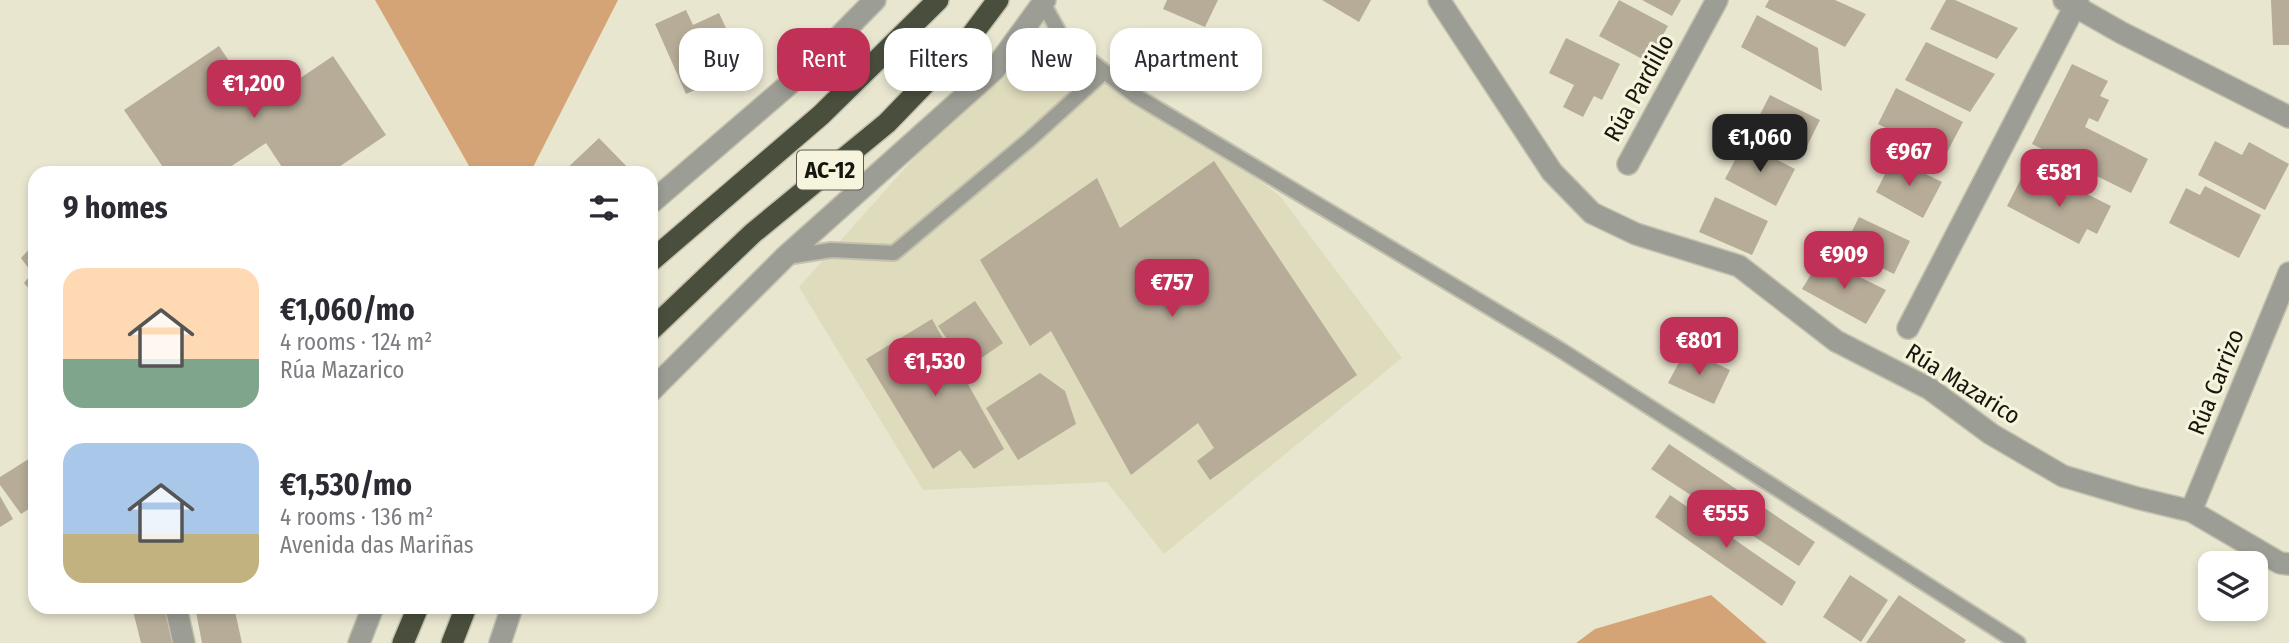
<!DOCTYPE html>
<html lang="en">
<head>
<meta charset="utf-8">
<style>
	body { margin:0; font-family:"Fira Sans Condensed",sans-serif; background:#f7f7f7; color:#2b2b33; height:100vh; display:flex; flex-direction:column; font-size:26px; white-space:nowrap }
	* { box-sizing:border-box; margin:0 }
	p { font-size:23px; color:#7c7c81 }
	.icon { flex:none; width:38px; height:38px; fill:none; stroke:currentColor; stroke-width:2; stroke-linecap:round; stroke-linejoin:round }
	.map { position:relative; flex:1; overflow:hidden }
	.sheet { position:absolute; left:28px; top:166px; width:630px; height:448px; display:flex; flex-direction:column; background:#fff; border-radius:21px; box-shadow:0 4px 10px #0003 }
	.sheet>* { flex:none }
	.banner { position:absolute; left:679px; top:28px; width:665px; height:63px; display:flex; gap:14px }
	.fabs { position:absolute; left:2198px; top:551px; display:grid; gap:14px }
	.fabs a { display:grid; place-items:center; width:70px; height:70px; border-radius:14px; background:#fff; box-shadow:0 4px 10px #0003; font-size:35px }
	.price { position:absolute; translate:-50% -60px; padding:0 16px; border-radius:14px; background:#c03057; color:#fff; font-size:23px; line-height:46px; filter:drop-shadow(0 2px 4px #0008) }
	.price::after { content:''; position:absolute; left:50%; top:42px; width:21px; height:16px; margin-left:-10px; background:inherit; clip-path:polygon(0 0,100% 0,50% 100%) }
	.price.selected { background:#222; color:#fff }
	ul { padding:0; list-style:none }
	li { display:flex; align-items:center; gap:21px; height:175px; padding:0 35px }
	li span { display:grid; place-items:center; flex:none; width:196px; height:140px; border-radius:21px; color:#555 }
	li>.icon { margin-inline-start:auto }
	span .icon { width:84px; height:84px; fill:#fffc; stroke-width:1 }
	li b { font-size:30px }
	h2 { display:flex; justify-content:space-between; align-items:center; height:84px; padding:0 35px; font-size:30px }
	.tag { padding:0 24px; border-radius:21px; background:#fff; box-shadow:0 4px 10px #0003; font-size:24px; line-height:63px }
	.tag.selected { background:#c03057; color:#fff }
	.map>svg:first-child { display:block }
	.built { fill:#dfdbbd }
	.forest { fill:#d4a476 }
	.building { fill:#b6ac98 }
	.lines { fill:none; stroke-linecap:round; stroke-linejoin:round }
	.lane-casing { stroke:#c3c1ad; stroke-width:18 }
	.street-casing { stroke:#c3c1ad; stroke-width:24 }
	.highway-casing { stroke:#c3c1ad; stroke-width:24 }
	.lane { stroke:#9c9e95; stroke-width:14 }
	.street { stroke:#9c9e95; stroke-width:21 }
	.highway { stroke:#4a4f3d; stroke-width:21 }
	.labels { text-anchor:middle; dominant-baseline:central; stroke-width:6; stroke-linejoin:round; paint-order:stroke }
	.shield { fill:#f6f4dd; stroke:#5a594c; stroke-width:2 }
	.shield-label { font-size:23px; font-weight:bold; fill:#17160e }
	.street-label { font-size:24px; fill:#17160e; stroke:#f6f4dd }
</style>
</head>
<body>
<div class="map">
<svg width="2289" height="643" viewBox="0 0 2289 643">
	<rect width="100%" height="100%" fill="#e9e6d0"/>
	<path class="built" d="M1041,16l239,180 122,162 -238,196 -57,-72 -184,8 -124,-203z"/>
	<path class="forest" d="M375,0h243l-88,173h-57z
		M1711,595l56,48h-191l19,-14z"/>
	<path class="building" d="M1167,0h51l-13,27 -42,-18z
		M1322,0h49l-12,22z
		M1619,0l49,26 -20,36 -49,-26z
		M1642,0h39l-9,16z
		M1769,0h66l31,14 -21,33 -80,-40z
		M1946,0h9l63,28 -21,31 -67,-30z
		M2271,0h18v45h-16z
		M686,10l7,15 26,-12 14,30 -22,10 12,24 -37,17 -31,-70z
		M1757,15l61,33 4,43 -81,-44z
		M1566,38l54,26 -18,36 -8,-4 -11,21 -20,-10 11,-22 -25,-12z
		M1926,42l69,32 -25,38 -65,-32z
		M219,46l40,60 74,-50 53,79 -56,38h-44l-20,-30 -45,30h-54l-43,-63z
		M2072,64l36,17 -8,15 9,4 -11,22 -9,-4 -4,9 63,32 -17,34 -99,-49z
		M1896,88l67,34 -19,36 -66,-34z
		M1770,95l50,25 -16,32 -50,-26z
		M599,138l34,35h-71z
		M2215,141l27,14 7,-13 40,22 -24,46 -67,-35z
		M1744,143l51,26 -19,37 -51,-27z
		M1893,158l49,24 -19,36 -47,-26z
		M1214,161l143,214 -147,105 -13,-19 17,-13 -16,-25 -67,52 -80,-144 -21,15 -50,-86 117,-82 23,50z
		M2023,175l44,22 6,-10 38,19 -14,28 -10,-5 -8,15 -72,-38z
		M2205,186l56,29 -22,43 -70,-35 17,-35 14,7z
		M1715,197l53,24 -16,34 -53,-23z
		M1859,217l51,24 -16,33 -51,-25z
		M35,243v53l-11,-13 8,-10 -11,-15z
		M1821,258l65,32 -20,34 -64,-35z
		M975,301l28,42 -36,25 -29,-42z
		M932,319l72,130 -30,20 -14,-19 -27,19 -67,-110z
		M1686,349l44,21 -16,34 -46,-21z
		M1040,373l25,18 11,33 -58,36 -32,-52z
		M1669,444l146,98 -16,24 -148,-97z
		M35,455v50l-14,9 -21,-29v-8z
		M1670,495l126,87 -14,24 -127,-89z
		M0,496l13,23 -13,8z
		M1850,575l38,25 -27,42 -38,-25z
		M1899,595l67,45 -2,3h-98z
		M132,607h35l8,36h-34z
		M195,607h39l8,36h-40z"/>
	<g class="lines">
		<defs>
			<path id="lane" d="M1043,3l17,31 28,25 48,37 423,253 459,294
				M1000,67c13,-7 57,-21 70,-17 4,0 7,3 10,5
				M787,257l44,-7 63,3 135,-113 75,-68"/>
			<path id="street" d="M1439,0l113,172 40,41 44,21 103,32 97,75 94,48 61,45 72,42 74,22 54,13 89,52 9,1
				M2064,0l58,33 167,84
				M1628,164l89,-164
				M651,203l157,-135 67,-68
				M1908,328l170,-328
				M651,391l134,-134 209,-187 51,-70
				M2191,511l98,-238
				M176,607l8,36
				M359,643l14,-36
				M500,643l12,-36"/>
			<path id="highway" d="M651,261l170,-146 117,-115
				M651,330l102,-97 134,-110 84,-87 27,-36
				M403,643l15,-36
				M452,643l14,-36"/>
		</defs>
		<use href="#lane" class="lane-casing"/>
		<use href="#street" class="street-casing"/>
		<use href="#highway" class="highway-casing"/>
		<use href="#lane" class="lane"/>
		<use href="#street" class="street"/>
		<use href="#highway" class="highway"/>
	</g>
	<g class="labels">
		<rect class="shield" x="797" y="150.5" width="66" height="39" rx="5"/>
		<g class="shield-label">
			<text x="830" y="170">AC-12</text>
		</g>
		<g class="street-label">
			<text transform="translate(1639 88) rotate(-61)">Rúa Pardillo</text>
			<text transform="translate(2216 382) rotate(-68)">Rúa Carrizo</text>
			<text transform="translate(1963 384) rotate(32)">Rúa Mazarico</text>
		</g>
	</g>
</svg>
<div class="fabs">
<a><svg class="icon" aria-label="layers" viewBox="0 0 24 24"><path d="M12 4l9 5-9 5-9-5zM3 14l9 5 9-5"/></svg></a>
</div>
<b class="price" style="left:254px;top:120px">€1,200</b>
<b class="price selected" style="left:1760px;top:174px">€1,060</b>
<b class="price" style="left:1909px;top:188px">€967</b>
<b class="price" style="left:2059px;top:209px">€581</b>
<b class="price" style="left:1844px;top:291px">€909</b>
<b class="price" style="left:1172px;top:319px">€757</b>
<b class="price" style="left:1699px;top:377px">€801</b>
<b class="price" style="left:935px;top:398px">€1,530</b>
<b class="price" style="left:1726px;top:550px">€555</b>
<div class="banner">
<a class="tag">Buy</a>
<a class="tag selected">Rent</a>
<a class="tag">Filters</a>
<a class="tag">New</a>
<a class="tag">Apartment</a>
</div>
<section class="sheet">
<h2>9 homes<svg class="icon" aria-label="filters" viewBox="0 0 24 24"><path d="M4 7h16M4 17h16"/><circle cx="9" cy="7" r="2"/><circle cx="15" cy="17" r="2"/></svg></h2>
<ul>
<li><span style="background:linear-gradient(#ffd9b3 65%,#7fa58c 0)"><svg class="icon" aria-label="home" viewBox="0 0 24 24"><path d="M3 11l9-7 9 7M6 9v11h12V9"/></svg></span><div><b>€1,060/mo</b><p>4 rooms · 124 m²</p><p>Rúa Mazarico</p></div></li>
<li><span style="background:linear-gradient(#a9c7e8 65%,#c2b280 0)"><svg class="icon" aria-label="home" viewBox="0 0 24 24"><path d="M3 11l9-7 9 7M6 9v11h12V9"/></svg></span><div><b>€1,530/mo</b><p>4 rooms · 136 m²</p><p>Avenida das Mariñas</p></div></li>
</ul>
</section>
</div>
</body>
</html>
